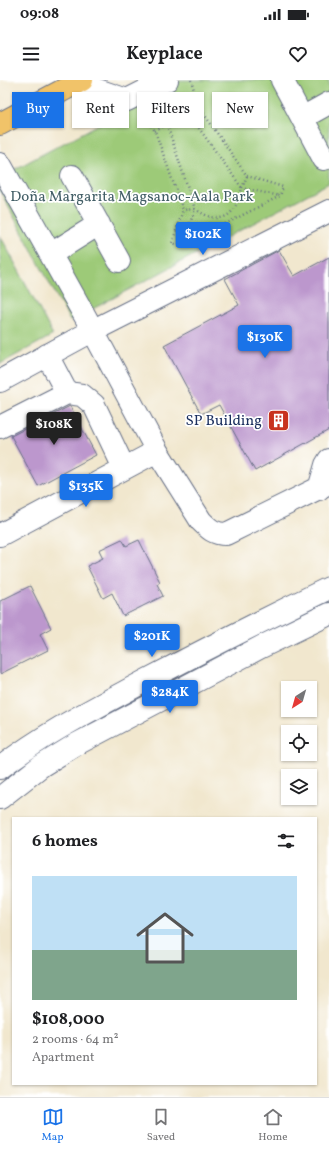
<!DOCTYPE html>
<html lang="en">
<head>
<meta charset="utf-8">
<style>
	body { margin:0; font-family:Vollkorn,serif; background:#f2f2f2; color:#202124; height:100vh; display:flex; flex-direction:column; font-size:15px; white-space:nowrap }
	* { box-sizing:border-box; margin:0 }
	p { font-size:13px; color:#757577 }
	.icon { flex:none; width:22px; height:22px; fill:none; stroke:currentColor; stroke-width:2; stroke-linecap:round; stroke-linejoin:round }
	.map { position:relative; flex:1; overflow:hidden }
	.details { position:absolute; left:12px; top:737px; width:305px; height:268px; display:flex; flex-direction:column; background:#fff; border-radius:0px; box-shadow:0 1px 3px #0004 }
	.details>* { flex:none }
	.banner { position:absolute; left:12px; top:12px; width:305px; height:36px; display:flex; gap:8px }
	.needle { width:26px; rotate:217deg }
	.controls { position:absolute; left:281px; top:601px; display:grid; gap:8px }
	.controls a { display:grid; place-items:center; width:36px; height:36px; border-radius:0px; background:#fff; box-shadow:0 1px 3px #0004; font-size:20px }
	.price { position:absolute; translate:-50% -34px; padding:0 9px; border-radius:4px; background:#1a73e8; color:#fff; font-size:13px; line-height:26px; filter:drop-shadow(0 1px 2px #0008) }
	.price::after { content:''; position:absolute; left:50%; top:24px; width:12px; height:9px; margin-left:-6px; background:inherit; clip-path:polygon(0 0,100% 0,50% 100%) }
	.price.selected { background:#222; color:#fff }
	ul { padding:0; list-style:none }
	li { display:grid; align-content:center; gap:8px; height:212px; padding:0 20px }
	li span { display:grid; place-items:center; height:124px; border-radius:0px; color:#555 }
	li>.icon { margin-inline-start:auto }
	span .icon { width:72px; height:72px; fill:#fffc; stroke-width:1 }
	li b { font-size:17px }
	h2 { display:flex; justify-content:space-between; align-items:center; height:48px; padding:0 20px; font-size:17px }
	.chip { padding:0 14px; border-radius:0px; background:#fff; box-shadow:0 1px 3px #0004; font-size:14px; line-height:36px }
	.chip.selected { background:#1a73e8; color:#fff }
	.status { display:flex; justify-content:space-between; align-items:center; height:28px; padding:0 20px; background:#fff; direction:ltr }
	.status svg { height:11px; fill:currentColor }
	header { display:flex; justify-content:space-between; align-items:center; height:52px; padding:0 20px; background:#fff; font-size:18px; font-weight:700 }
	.menu { display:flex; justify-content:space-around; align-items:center; height:56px; border-top:1px solid #e0e0e0; background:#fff; font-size:11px; color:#757577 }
	.menu a { display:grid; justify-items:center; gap:2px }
	.menu .selected { color:#1a73e8 }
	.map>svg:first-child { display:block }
	.green { fill:#9dca78; stroke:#5c7c6b }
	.building { fill:#bc97cd }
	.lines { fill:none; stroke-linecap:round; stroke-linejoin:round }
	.minor-casing { stroke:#666f85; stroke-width:24 }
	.major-casing { stroke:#666f85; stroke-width:24 }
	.path { stroke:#666f85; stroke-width:2.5; stroke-dasharray:1 3; stroke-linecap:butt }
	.minor { stroke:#fff; stroke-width:22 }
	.major { stroke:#f1c369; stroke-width:22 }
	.labels { text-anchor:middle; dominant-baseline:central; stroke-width:3.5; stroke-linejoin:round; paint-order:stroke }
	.park-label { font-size:15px; fill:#425e66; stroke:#fff }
	.poi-label { font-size:15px; fill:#1b2f5e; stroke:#fff; text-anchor:end }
</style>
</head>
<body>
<div class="status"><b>09:08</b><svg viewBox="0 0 49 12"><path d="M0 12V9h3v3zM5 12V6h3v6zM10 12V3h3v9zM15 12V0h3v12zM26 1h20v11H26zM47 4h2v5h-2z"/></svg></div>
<header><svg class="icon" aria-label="menu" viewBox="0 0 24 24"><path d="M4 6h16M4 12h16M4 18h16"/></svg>Keyplace<svg class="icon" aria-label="heart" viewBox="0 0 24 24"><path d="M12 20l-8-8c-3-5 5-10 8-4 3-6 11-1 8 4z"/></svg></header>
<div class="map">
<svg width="329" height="1017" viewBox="0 0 329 1017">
	<rect width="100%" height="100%" fill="#fff"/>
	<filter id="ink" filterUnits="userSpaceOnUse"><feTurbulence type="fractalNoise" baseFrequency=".025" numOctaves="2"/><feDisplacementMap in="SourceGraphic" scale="8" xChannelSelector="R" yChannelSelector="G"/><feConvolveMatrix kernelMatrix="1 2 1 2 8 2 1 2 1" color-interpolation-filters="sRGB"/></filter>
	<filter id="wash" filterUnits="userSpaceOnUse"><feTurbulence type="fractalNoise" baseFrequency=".012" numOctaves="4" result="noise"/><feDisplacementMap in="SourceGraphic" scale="16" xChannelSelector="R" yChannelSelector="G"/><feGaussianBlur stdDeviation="0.9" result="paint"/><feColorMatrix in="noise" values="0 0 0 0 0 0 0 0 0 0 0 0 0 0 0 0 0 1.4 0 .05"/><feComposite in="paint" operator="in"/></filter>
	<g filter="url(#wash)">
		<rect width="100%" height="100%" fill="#f1e7ce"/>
		<path class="green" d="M182,0h147v103l-259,138 -70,-130v-14z
			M0,155l53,100 -53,29z"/>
		<g id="blocks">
			<path class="building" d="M279,170l15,26 35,-19v173l-74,41 -36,-66 -18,9 -37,-69 75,-40 -14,-26z
				M70,326l26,49 -58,31 -27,-50z
				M122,459l4,7 13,-6 21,42 -3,2 6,12 -40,20 -11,-23 -9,5 -16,-32 16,-8 -4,-8z
				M30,506l21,42 -11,6 8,16 -48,24v-73z"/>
		</g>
	</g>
	<g filter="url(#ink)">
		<use href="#blocks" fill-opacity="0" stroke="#666f85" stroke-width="1"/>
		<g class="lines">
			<defs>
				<path id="minor" d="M282,0l42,79
					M77,3l50,17 40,-20
					M302,38l27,-15
					M0,84l86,154 71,133 44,70c8,8 13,13 25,13l103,-51
					M72,96l47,85
					M51,174l48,-30
					M0,301l92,-50 237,-120
					M67,313l15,2 12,10 30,63
					M0,347l67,-34 -20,-38
					M319,409l7,-24 3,-5
					M0,455l157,-84
					M0,688c45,-35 95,-60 145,-87 61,-32 122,-63 184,-93
					M0,718l41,-32 34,-21 186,-98 68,-33"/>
				<path id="major" d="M0,44l82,-44"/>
			</defs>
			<use href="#minor" class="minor-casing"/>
			<use href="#major" class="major-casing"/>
			<path class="path" d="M144,36l11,15 28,79 -11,33 10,3 98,-50 3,-9 -36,-11 -48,-69 -8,-27
				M147,39l47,-26
				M167,45l28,84c27,18 40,8 47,-21l-54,-75
				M155,51l44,-24
				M247,96l-5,12 38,8
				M182,166l13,-37 -12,1"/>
			<use href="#minor" class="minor"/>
			<use href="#major" class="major"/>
		</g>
	</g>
	<defs>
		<symbol id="building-square" viewBox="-11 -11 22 22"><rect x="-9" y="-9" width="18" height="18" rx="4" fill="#c8321e" stroke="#fff"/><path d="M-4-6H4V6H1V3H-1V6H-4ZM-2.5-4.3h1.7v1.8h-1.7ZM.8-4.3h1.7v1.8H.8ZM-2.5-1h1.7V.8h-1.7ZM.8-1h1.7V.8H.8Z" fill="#fff"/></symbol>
	</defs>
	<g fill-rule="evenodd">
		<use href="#building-square" x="266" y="328" width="25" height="25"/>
	</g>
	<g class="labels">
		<g class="park-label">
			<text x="132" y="117">Doña Margarita Magsanoc-Aala Park</text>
		</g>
		<g class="poi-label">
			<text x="262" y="341">SP Building</text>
		</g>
	</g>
</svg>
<div class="controls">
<a><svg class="needle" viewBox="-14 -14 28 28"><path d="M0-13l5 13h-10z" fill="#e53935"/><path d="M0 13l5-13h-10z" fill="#757577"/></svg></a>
<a><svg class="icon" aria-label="locate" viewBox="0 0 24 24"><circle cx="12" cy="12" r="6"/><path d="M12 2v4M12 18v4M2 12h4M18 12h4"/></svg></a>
<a><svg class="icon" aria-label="layers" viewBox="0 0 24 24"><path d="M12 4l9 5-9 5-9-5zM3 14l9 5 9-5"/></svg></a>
</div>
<b class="price" style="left:203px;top:176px">$102K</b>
<b class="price" style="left:265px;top:279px">$130K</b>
<b class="price selected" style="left:54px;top:366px">$108K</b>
<b class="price" style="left:86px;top:428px">$135K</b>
<b class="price" style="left:152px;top:578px">$201K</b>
<b class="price" style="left:170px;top:634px">$284K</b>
<div class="banner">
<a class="chip selected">Buy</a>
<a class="chip">Rent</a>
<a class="chip">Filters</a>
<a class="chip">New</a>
</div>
<section class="details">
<h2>6 homes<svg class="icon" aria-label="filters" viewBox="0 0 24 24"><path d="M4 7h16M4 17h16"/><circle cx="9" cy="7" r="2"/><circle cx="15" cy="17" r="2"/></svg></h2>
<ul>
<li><span style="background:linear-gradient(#bfe0f5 60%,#7fa58c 0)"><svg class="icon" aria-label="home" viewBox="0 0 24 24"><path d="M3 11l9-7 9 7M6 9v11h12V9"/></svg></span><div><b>$108,000</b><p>2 rooms · 64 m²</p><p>Apartment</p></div></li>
</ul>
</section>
</div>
<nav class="menu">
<a class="selected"><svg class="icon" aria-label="map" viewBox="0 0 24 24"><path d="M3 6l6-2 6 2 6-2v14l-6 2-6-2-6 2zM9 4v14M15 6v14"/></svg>Map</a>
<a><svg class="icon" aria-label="saved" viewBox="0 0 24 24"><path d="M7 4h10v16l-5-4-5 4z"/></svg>Saved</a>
<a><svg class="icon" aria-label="home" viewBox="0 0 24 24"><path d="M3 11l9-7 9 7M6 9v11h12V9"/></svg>Home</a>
</nav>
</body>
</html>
